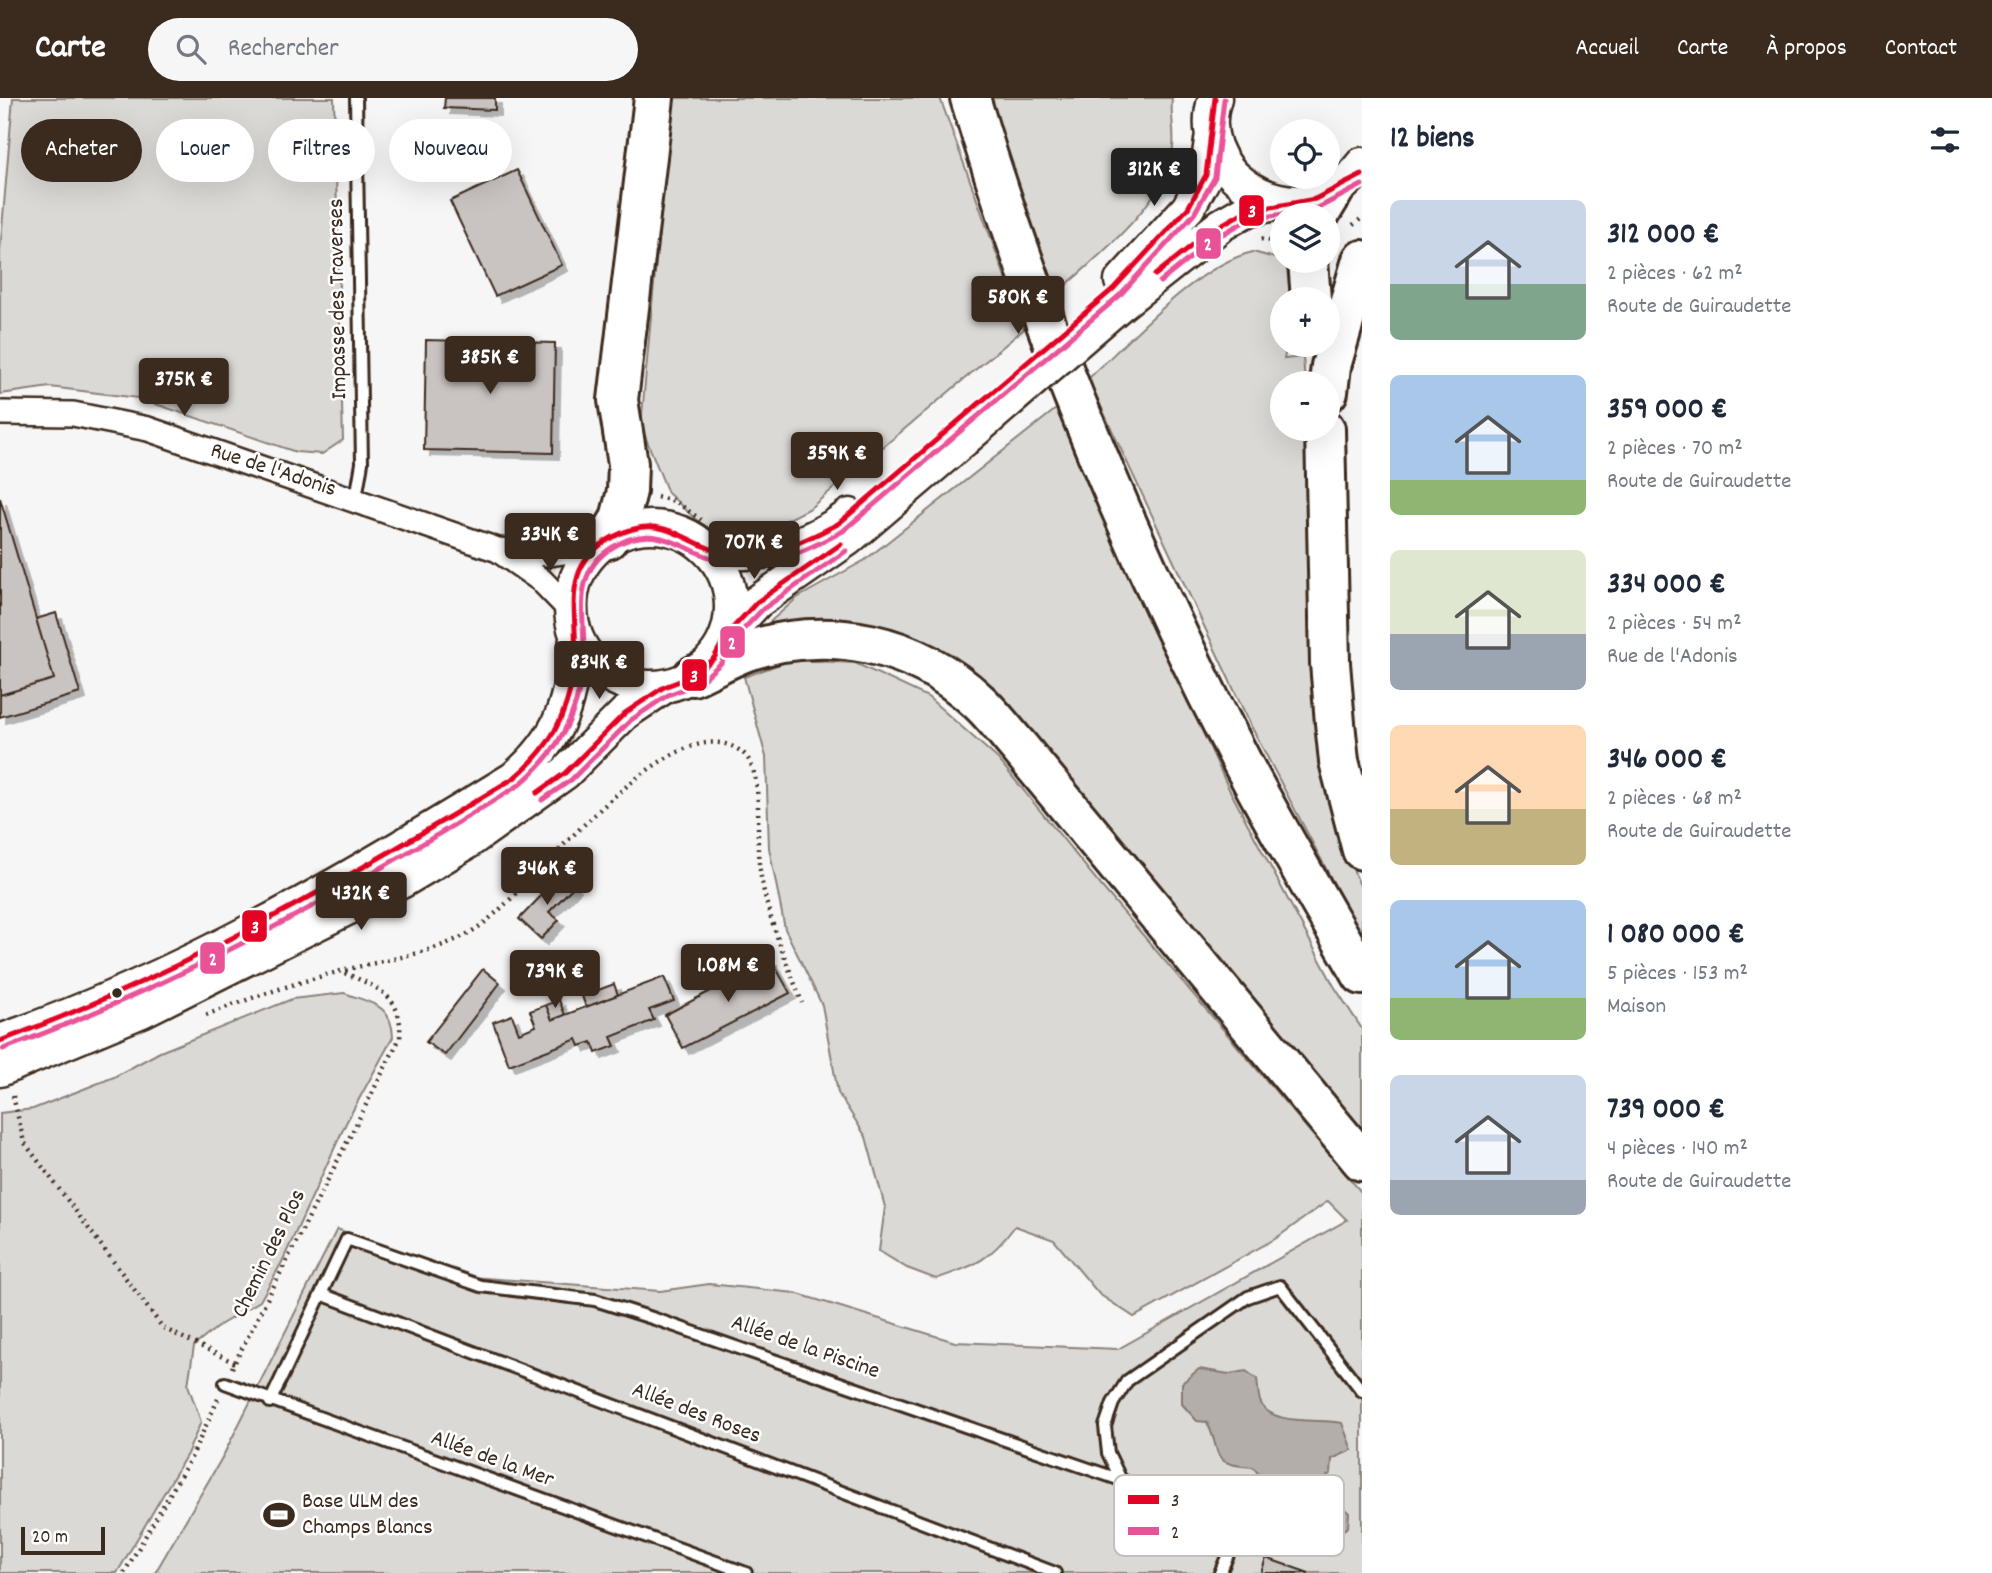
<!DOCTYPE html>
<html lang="fr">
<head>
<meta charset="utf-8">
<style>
	body { margin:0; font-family:Dekko,sans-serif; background:#f6f6f7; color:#1f2937; height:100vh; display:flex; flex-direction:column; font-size:26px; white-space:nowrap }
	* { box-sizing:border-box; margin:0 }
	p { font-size:23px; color:#747a83 }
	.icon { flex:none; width:38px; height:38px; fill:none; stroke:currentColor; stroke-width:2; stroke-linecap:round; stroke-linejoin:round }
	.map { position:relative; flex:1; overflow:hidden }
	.sheet { display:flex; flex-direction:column; background:#fff; width:630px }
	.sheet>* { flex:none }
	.top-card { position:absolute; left:21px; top:21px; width:665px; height:63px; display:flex; gap:14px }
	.fabs { position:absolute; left:1270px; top:21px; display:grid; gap:14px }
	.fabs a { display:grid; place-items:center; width:70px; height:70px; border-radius:50%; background:#fff; box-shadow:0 7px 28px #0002; font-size:35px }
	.scale { position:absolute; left:21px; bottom:18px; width:84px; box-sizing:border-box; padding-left:7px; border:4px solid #3b2a1e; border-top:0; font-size:19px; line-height:24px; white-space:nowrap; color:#3b2a1e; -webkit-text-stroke:5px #fff; paint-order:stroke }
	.price { position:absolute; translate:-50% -60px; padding:0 16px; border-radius:7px; background:#3b2a1e; color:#fff; font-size:23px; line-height:46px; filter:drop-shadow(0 2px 4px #0008) }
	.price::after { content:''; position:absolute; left:50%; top:42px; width:21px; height:16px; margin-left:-10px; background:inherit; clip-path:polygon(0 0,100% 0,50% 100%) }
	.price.current { background:#222; color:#fff }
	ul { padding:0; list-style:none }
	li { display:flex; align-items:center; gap:21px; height:175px; padding:0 28px }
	li span { display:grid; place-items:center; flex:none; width:196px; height:140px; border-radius:10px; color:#555 }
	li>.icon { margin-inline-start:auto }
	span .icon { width:84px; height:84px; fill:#fffc; stroke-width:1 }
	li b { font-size:30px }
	h2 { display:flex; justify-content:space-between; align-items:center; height:84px; padding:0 28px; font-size:30px }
	.chip { padding:0 24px; border-radius:32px; background:#fff; box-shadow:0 7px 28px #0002; font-size:24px; line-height:63px }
	.chip.current { background:#3b2a1e; color:#fff }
	header { display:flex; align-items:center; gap:42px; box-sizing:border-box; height:98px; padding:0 35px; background:#3b2a1e; color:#fff }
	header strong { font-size:33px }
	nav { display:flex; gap:38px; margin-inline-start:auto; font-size:24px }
	.search { width:490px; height:63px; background:#f6f6f7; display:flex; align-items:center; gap:18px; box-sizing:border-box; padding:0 24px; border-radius:38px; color:#747a83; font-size:26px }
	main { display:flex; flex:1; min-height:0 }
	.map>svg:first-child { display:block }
	.green { fill:#dbd9d6; stroke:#8b827a; stroke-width:2 }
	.water { fill:#b4aeaa; stroke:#847972; stroke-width:2 }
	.building { fill:#c9c3c1; stroke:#3b2a1e; stroke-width:2; filter:url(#shadow) }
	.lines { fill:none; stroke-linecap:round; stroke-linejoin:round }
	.lane-casing { stroke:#3b2a1e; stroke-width:16 }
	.street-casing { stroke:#3b2a1e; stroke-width:28 }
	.secondary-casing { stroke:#3b2a1e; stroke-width:37 }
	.highway-casing { stroke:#3b2a1e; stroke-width:44 }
	.path { stroke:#3b2a1e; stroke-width:4.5; stroke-dasharray:2 5; stroke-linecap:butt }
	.lane { stroke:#fff; stroke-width:10 }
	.street { stroke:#fff; stroke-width:23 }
	.secondary { stroke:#fff; stroke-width:32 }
	.highway { stroke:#fff; stroke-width:38 }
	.secondary-bridge-casing { stroke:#3b2a1e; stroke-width:37; stroke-linecap:butt }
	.secondary-bridge { stroke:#fff; stroke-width:32 }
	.bus-1-casing { stroke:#fff; stroke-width:10 }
	.bus-2-casing { stroke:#fff; stroke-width:10 }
	.bus-1 { stroke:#e40324; stroke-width:5 }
	.bus-2 { stroke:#ea5297; stroke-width:5 }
	.bus-dot { fill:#3b2a1e; stroke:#fff; stroke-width:2.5 }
	.labels { text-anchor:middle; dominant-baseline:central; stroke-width:5; stroke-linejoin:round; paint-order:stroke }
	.street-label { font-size:23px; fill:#3b2a1e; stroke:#fff }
	.poi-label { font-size:23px; fill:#3b2a1e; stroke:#fff; text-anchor:start }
	.key { fill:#fff; stroke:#c4bfbc; stroke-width:2 }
	.key-label { font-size:19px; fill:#3b2a1e }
	.line-badge { stroke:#fff; stroke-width:2.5 }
	.badge-label { font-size:19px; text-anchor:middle; font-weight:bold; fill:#fff }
</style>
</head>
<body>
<header>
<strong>Carte</strong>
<div class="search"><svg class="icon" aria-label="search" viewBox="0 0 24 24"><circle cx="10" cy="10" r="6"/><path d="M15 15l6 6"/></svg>Rechercher</div>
<nav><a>Accueil</a><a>Carte</a><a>À propos</a><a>Contact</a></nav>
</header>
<main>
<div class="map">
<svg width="1362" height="1475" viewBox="0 0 1362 1475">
	<defs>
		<filter id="shadow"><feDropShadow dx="6" dy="6" stdDeviation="0" flood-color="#0004"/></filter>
	</defs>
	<rect width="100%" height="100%" fill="#f7f6f6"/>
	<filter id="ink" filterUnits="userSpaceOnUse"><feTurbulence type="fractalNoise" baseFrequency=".0143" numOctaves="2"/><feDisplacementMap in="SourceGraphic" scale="14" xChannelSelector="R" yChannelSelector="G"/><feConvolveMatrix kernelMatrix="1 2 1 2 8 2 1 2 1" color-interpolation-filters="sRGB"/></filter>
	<g filter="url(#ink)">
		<path class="green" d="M13,0h321l9,342 -21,14 -26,-2 -158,-54 -88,-11 -50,7v-142z
			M671,0h269l84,231 -215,180 -54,27 -46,-4 -41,-39 -27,-67z
			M987,0h185c-2,16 3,33 1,49 -3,52 -80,114 -117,147z
			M1253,154l33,9 5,38h-8v46h4l-3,14 19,-2 2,26h-22v46h27l28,405 24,56v47l-111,-211 -163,-347c42,-39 110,-115 165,-127z
			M1056,311l171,376 107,201 28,43v117l-410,-475 -197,-36 42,-37 68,-38z
			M791,562l64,3 73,34 70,62 105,129 259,305v380h-1207l68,-117 114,-227 135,48 188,14 49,-7 86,9 160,49 163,7 229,-129 -19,-19 -53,38 -141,78 -35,-23 -45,-54 -39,-14c-26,35 -39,39 -79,53l-29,-11 -28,-17 6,-44 -19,-70 -28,-44 -16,-88 -37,-76 -16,-81 -3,-91 -22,-80z
			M344,895c27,10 48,11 49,44l-47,86 -64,139 -22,39 -40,24 -26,21 -6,39 13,37 -14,32 -70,119h-117v-460l33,-4 81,-32 46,-25 132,-53z"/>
		<path class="water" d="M1199,1271l30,5 17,-3 11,8c1,7 1,15 3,22 9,26 60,17 82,22l10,27 -20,9 -1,14 -4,3 10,26 12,11 -1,14 -9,6 -14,-5 -2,-11 6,-10 -6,-18 -20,-2 -13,15 -13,1 -14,-12 -1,-13 -9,-11c-45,-3 -30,-12 -46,-45l-10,-1 -15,-17v-21z"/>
		<path class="building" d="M445,0h50v12l-51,-2z
			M517,72l45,95 -67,31 -45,-95z
			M426,242l129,3 -2,110 -129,-3z
			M0,400l54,181 -54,16z
			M56,515l24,80 -80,24v-22l54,-16 -18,-60z
			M563,775l12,12 -26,27 10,8 -18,19 -22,-20z
			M771,861l19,34 -107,55 -18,-33z
			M483,871l17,14 -55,72 -19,-13z
			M664,879l10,24 -25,9 5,10 -43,17 4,9 -19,7 -4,-11 -12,4 -3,-7 -68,26 -16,-43 19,-7 7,18 17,-7 -6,-15 16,-6 6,15z
			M614,886l4,11 -32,12 -4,-11z
			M559,902l6,15 -13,5 -6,-15z
			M1266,1460l43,15h-48z"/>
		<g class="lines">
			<defs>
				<path id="lane" d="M356,400l6,-35 -6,-365
					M321,1196l734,279
					M225,1285l521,190
					M270,1304l77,-163 134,47 114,14 60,19 466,161 119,47 -20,46
					M1121,1382l-13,-27 -3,-27 8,-23 14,-22 121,-84 32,-11 82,105"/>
				<path id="street" d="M0,315l73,1 75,15 350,121 52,4 47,-7
					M498,452l43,30 29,30"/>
				<path id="secondary" d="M1215,0c-24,69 60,129 120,93 11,-7 19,-17 27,-27
					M1121,183l67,-73 18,-33 6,-41
					M1120,207l101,-80 24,-14 37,-9
					M571 509a80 80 0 1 1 160 0a80 80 0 1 1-160 0Z
					M705,450c54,13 100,0 145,-33
					M727,536l30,-32 91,-63 116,-99
					M0,943c186,-65 347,-160 514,-263 50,-43 56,-77 62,-140
					M0,972l142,-59 259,-129 67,-40 97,-69 60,-60 39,-26"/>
				<path id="highway" d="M970,0c69,230 163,457 275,670 37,70 78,139 117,207
					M1319,117l14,-23
					M1308,163l3,38
					M1328,294l3,-26 31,-106
					M1325,331l5,234 5,60 4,38 23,89
					M608,441l12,-20 7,-28 1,-27 -10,-64 36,-302
					M693,578c18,-8 35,-18 54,-25 82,-27 168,-9 232,51 14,13 26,29 39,44l344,415"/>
			</defs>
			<use href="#lane" class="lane-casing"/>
			<use href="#street" class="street-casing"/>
			<use href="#secondary" class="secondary-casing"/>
			<use href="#highway" class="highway-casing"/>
			<path class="path" d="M1353,127l9,-7
				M1261,141l22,4
				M657,399l18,4 26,19
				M206,917c44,-17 89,-32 135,-44 45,-12 97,-17 136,-43 53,-34 198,-235 267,-174 19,17 13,73 14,97 3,53 26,103 44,152
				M13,998l11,46 139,186 72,35
				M232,1270l168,-330c3,-44 -24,-51 -60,-67
				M124,1475l68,-117 26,-57"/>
			<use href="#lane" class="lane"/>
			<use href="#street" class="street"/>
			<use href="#secondary" class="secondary"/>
			<use href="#highway" class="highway"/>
			<defs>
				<path id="secondary-bridge" d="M964,342l156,-135"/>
			</defs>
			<use href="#secondary-bridge" class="secondary-bridge-casing"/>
			<use href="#secondary-bridge" class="secondary-bridge"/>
			<defs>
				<path id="bus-1" d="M1155,177l54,-43 35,-20 71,-13 47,-24
					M537,695l28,-20 60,-60 39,-26 29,-11 21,-18 13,-24 30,-32 84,-58
					M0,943c182,-68 348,-162 514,-263 36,-30 53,-61 60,-108 8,-50 -20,-102 39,-133 55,-29 72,12 120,17 39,4 71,-13 105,-30l275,-235 75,-81 18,-33 9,-77"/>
				<path id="bus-2" d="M1160,184l54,-43 33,-19 71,-12 44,-23
					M542,702l29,-20 60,-60 37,-25 31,-12 22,-20 13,-24 29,-30 83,-58
					M3,951c183,-68 351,-161 516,-264 38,-32 58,-67 64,-117 6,-44 -17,-93 30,-121 48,-30 74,11 120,16 40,4 75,-13 110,-32l276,-235 75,-82 21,-37 9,-78"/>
			</defs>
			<use href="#bus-1" class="bus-1-casing"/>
			<use href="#bus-2" class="bus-2-casing"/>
			<use href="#bus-1" class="bus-1"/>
			<use href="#bus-2" class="bus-2"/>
		</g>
	</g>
	<defs>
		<symbol id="stadium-bare" viewBox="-9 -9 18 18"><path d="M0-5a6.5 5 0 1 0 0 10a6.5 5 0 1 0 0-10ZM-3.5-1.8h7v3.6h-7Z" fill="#3b2a1e" stroke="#fff" stroke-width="2.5" paint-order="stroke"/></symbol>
	</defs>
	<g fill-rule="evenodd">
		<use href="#stadium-bare" x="257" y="1395" width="44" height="44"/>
	</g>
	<circle class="bus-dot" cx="117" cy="895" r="6"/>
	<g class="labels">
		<g class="street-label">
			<text transform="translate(339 201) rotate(-91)">Impasse des Traverses</text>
			<text transform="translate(273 373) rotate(18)">Rue de l'Adonis</text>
			<text transform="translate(270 1156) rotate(-64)">Chemin des Plos</text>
			<text transform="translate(805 1250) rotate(19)">Allée de la Piscine</text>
			<text transform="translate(696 1316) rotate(21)">Allée des Roses</text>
			<text transform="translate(492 1362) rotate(20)">Allée de la Mer</text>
		</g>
		<g class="poi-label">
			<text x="302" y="1404">Base ULM des<tspan x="302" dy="26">Champs Blancs</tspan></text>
		</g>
	</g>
	<rect x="1114" y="1377" width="230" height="81" rx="10" class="key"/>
	<rect x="1128" y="1397" width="31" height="9" fill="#e40324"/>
	<rect x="1128" y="1429" width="31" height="8" fill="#ea5297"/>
	<g class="key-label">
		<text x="1171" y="1408">3</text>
		<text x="1171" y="1440">2</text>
	</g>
	<g class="line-badge">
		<rect x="1238" y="96" width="27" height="33" rx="7" fill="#e40324"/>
		<rect x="1195" y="129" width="27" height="33" rx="7" fill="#ea5297"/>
		<rect x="719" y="527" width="27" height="34" rx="7" fill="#ea5297"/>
		<rect x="681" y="560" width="27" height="34" rx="7" fill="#e40324"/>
		<rect x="241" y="811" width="27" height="34" rx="7" fill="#e40324"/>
		<rect x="199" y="843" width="27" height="34" rx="7" fill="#ea5297"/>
	</g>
	<g class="badge-label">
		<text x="1252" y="119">3</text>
		<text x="1208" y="152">2</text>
		<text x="732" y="551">2</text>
		<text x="694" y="584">3</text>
		<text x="255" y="835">3</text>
		<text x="213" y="867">2</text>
	</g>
</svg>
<div class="fabs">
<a><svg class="icon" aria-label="locate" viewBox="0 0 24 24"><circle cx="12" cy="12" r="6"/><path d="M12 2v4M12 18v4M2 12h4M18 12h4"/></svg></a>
<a><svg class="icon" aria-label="layers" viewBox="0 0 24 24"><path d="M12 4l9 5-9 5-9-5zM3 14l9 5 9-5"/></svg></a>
<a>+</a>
<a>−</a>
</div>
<div class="scale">20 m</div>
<b class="price current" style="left:1154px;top:110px">312K €</b>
<b class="price" style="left:1018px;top:238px">580K €</b>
<b class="price" style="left:490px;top:298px">385K €</b>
<b class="price" style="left:184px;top:320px">375K €</b>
<b class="price" style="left:837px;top:394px">359K €</b>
<b class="price" style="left:550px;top:475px">334K €</b>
<b class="price" style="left:754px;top:483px">707K €</b>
<b class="price" style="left:599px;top:603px">834K €</b>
<b class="price" style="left:547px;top:809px">346K €</b>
<b class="price" style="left:361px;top:834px">432K €</b>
<b class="price" style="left:728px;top:906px">1.08M €</b>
<b class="price" style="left:555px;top:912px">739K €</b>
<div class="top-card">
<a class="chip current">Acheter</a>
<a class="chip">Louer</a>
<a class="chip">Filtres</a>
<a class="chip">Nouveau</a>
</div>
</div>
<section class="sheet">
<h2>12 biens<svg class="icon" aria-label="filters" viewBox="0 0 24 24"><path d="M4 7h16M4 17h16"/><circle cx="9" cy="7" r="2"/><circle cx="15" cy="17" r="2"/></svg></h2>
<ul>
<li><span style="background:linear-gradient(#c9d6e8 60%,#7fa58c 0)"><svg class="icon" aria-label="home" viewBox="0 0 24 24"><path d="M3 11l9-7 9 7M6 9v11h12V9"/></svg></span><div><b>312 000 €</b><p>2 pièces · 62 m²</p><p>Route de Guiraudette</p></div></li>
<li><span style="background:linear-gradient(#a9c7e8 75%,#8fb573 0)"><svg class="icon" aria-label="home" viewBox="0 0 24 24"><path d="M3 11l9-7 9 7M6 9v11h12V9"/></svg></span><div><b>359 000 €</b><p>2 pièces · 70 m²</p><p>Route de Guiraudette</p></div></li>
<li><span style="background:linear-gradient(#dfe7d0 60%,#9aa5b1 0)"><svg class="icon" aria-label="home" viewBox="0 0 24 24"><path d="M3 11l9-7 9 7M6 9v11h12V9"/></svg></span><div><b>334 000 €</b><p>2 pièces · 54 m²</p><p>Rue de l'Adonis</p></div></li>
<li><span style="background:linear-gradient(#ffd9b3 60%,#c2b280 0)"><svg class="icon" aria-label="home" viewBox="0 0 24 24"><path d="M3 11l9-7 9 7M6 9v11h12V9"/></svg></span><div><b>346 000 €</b><p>2 pièces · 68 m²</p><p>Route de Guiraudette</p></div></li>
<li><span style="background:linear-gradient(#a9c7e8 70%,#8fb573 0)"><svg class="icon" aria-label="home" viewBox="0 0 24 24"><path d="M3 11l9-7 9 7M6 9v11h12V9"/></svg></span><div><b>1 080 000 €</b><p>5 pièces · 153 m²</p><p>Maison</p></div></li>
<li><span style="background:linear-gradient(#c9d6e8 75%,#9aa5b1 0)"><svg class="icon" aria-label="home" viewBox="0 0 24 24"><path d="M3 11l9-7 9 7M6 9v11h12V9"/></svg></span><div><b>739 000 €</b><p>4 pièces · 140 m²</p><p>Route de Guiraudette</p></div></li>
</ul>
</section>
</main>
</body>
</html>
